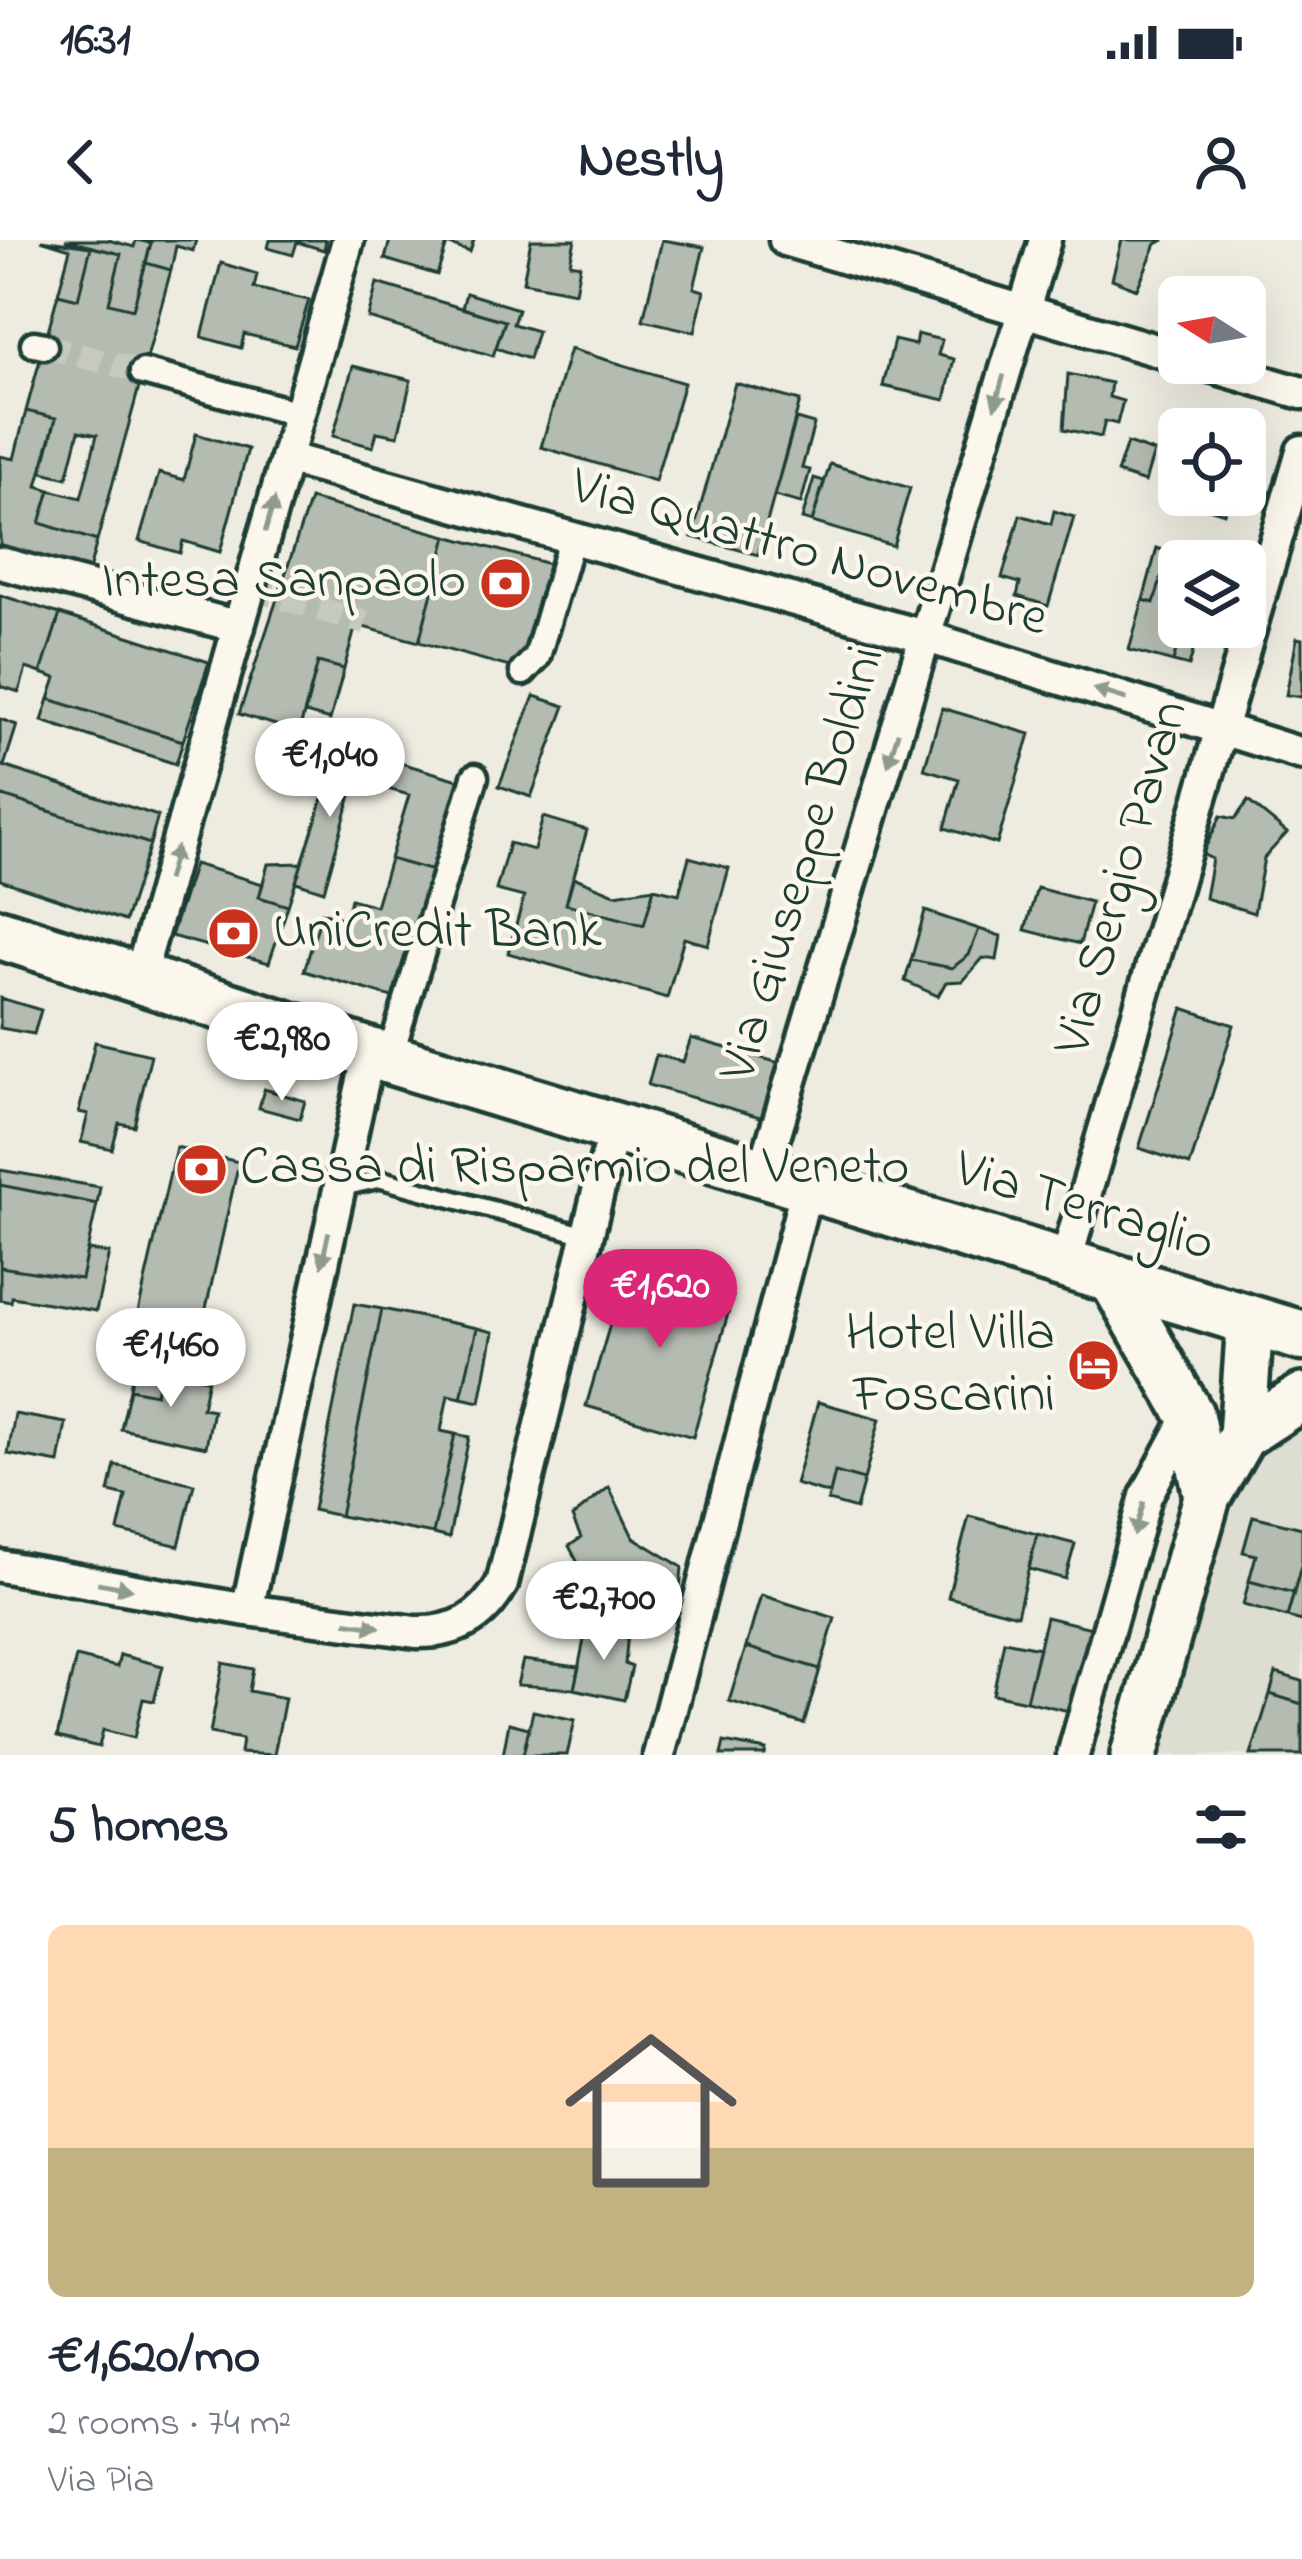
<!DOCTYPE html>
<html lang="en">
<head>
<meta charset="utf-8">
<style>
	body { margin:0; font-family:"Indie Flower",sans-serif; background:#f2f2f3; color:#1f2937; height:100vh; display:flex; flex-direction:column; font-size:45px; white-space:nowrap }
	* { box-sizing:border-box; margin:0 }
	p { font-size:39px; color:#747a83 }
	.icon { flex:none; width:66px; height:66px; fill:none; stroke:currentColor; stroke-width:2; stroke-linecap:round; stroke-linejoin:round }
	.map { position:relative; height:1515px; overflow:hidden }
	.side { display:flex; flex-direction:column; background:#fff; flex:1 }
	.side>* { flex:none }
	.needle { width:78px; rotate:281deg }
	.controls { position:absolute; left:1158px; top:36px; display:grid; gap:24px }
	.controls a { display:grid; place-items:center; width:108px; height:108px; border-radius:18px; background:#fff; box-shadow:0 12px 48px #0002; font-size:60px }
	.price { position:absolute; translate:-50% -102px; padding:0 27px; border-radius:42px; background:#fff; color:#222; font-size:39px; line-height:78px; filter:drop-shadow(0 3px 6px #0008) }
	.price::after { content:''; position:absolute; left:50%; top:72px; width:36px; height:27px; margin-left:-18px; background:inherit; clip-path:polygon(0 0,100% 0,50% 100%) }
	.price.on { background:#db2777; color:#fff }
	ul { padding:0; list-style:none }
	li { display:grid; align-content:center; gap:24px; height:636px; padding:0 48px }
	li+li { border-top:3px solid #e0e1e3 }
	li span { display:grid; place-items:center; height:372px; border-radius:18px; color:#555 }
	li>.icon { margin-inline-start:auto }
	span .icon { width:216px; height:216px; fill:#fffc; stroke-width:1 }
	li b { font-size:51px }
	h2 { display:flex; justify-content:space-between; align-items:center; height:144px; padding:0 48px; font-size:51px }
	.status { display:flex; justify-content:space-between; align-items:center; height:84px; padding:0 60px; background:#fff; direction:ltr }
	.status svg { height:33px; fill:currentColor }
	header { display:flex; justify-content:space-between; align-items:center; height:156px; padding:0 48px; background:#fff; font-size:54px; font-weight:700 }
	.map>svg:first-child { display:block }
	.built { fill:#ddddd2 }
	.building { fill:#b4bbb0; stroke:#1f3d34; stroke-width:3 }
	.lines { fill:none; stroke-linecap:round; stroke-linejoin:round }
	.pedestrian-tunnel { stroke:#c5c9be; stroke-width:24; stroke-dasharray:24 12; stroke-linecap:butt }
	.service-casing { stroke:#1f3d34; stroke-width:24 }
	.pedestrian-casing { stroke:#1f3d34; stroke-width:33 }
	.minor-casing { stroke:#1f3d34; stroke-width:39 }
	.secondary-casing { stroke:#1f3d34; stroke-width:54 }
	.primary-casing { stroke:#1f3d34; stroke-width:57 }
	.service { stroke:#fbf7ec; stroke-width:15 }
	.pedestrian { stroke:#fbf7ec; stroke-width:24 }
	.minor { stroke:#fbf7ec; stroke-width:30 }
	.secondary { stroke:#fbf7ec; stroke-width:45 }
	.primary { stroke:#fbf7ec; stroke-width:48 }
	.oneway { fill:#8d9a90 }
	.labels { text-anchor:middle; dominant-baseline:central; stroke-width:9; stroke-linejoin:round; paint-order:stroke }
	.street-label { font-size:54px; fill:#1f3d34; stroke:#fbf7ec }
	.poi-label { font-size:54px; fill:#1f3d34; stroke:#fbf7ec; text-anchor:end }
</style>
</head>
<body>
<div class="status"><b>16:31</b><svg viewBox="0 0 49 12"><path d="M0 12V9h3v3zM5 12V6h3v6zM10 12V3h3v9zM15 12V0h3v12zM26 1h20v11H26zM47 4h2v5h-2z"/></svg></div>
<header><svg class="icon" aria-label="back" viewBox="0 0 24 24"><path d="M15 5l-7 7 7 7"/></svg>Nestly<svg class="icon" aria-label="person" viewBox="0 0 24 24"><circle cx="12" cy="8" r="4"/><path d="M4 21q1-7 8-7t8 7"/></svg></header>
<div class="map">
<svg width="1302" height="1515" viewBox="0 0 1302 1515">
	<rect width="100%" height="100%" fill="#eeece1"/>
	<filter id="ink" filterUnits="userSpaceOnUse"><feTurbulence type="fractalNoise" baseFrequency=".00833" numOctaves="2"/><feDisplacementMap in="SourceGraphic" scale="24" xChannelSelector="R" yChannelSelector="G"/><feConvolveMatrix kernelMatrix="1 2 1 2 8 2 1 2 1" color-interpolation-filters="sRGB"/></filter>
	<g filter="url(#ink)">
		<path class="built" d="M1302,1184v331h-149l45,-152 57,-157z"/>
		<path class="building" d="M41,0l50,7 -13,52 -20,-5 12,-45z
			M65,0h43l26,7 2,-7 15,3 -18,66 -24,-6 12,-49z
			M143,0h53l-3,11 -17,-5 -5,24 -25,-7 5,-20z
			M270,0h56l-2,10 -27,-8 -4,13 -25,-7z
			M390,0h84l-4,12 -23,-8 -10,31 -52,-16z
			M531,0h44l-5,23 10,2 -5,27 -52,-10z
			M662,0l42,7 -10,41 10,3 -9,41 -52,-12z
			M1122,0h42l-8,4 -19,45 -25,-10z
			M91,7l30,7 -12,49 24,6 13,-46 25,7 -74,271 -57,-18 10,-33 31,8 16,-63 -18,-4 -12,47 -25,-6 14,-54 -30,-7 32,-117 20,5z
			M221,23l36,11 -3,14 55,12 -14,46 -51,-12 -3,14 -39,-11z
			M377,43l128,38 -12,35 -125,-38z
			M466,53l52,16 -5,15 24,7 -8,28 -33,-11 9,-27 -43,-13z
			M917,94l25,6 -4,15 16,4 -9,41 -62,-14 11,-46 21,5z
			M570,109l114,34 -29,98 -114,-34z
			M353,126l58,14 -13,56 -21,-4 -4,15 -40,-11z
			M1068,134l43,9 -2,14 14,4 -6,23 -12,-3 -4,16 -37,-8z
			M735,143l65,18 -42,154 -66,-18z
			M26,171l30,7 -19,68 13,4 -10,33 57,18 -9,33 -88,-28v-90l14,3z
			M796,179l18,5 -12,44 8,2 -9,33 -27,-7z
			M196,194l52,15 -28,103 -37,-11 -3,12 -41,-12 20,-68 25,7z
			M1127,203l27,9 -9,30 -28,-9z
			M830,224l80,24 -17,58 -81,-24z
			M1179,225v30h52l-7,18 -55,-18z
			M814,238l10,3 -12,41 -10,-3z
			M310,259l137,37 -28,106 -63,-17 -12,44 -26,-7 -19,70 -60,-18z
			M1054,271l20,6 -26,89 -31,-10 3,-13 -18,-5 18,-63 31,9z
			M447,296l106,29 -29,106 -105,-29z
			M1157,308l12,4 -15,51 -11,-3z
			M1169,312l32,9h-22l3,66 -9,35 -44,-12 14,-50 11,3z
			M0,355l60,19 -19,59 -15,-5 -7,24 -19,-6z
			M60,374l149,48 -26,79 -134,-42 7,-21 -15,-5z
			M1182,387h18l-11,39 -16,-4z
			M1297,398l5,1v58l-16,-2z
			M318,422l26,7 -14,51 -25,-7z
			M534,456l31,10 -34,91 -32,-11z
			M49,459l134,42 -7,23 -134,-43z
			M942,468l88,26 -33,110 -52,-16 14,-49 -35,-10z
			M0,479l17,6 -13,41 -4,-1z
			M340,505l23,7 -39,139 -28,-9z
			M363,512l96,28 -26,91 -43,-12 19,-64 -53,-15z
			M0,525l158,51 -8,28 -150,-49z
			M0,555l150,49 -25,77 -125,-41z
			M1248,561l39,32 -23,25 -10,55 -49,-15 7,-39 -10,-5 19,-38 14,3z
			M543,577l44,13 -21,74 78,21 10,-37 25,6 10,-37 40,11 -21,77 -24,-7 -17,60 -159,-45 16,-56 -28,-7 13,-47 25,7z
			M390,619l43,12 -38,127 -91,-27 18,-59 23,7 6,-20 25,7z
			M302,623l-14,43 -29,-9 9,-33z
			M194,624l69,20 -4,13 29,9 -19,57 -98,-27z
			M573,637l42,17 39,-6 -10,37 -78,-21z
			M1037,648l54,14 -11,42 -55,-14z
			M925,671l54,18 -10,26 -17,13 -41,-8z
			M979,689l22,7 -4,24 -14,-2 -20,23 -17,1 -8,14 -33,-15 6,-21 41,8 17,-13z
			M0,758l41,12 -7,24 -34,-6z
			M1183,768l51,17 -44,140 -51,-17z
			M691,798l99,28 -16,55 -126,-36 8,-30 27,7z
			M95,802l56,13 -17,71 -15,-3 -7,26 -31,-7 7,-28 -9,-2z
			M264,849l41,12 -5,18 -41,-11z
			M176,907l63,15 -37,164 -64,-14z
			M0,930l100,17 -3,17 -97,-19z
			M0,945l97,19 -16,75 -81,-12z
			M87,1010l22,3 -13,58 -84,-14 -1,5 -11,-2v-33l81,12z
			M627,1026l106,30 -40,141 -107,-31z
			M354,1064l28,5 -42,207 -27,-6z
			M382,1069l95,19 -16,70 -13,-3 -7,36 14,3 -22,100 -93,-18z
			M477,1088l16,4 -13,70 -19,-4z
			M134,1124l27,6 -5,24 -26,-5z
			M161,1130l47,9 -6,29 11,2 -7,37 -85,-18 9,-40 26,5z
			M818,1162l62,17 -16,61 -29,-8 -5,22 -35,-10z
			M15,1174l51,9 -7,40 -51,-9z
			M455,1194l14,3 -20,101 -16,-4z
			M115,1225l79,19 -15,62 -61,-15 8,-35 -17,-4z
			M835,1232l29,8 -8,29 -28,-8z
			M609,1247l24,50 49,30 -4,45 -63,-18 -19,3 -27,-51 12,-8 -9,-21z
			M969,1276l68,18 -20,81 -69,-18z
			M1253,1276l49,12v34l-8,31 -45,-12 7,-26 -13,-3z
			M1037,1294l38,10 -10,35 -36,-10z
			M1301,1326l1,1v54l-15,-4z
			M1249,1341l45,12 -7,24 -44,-12z
			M761,1355l74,23 -15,51 -74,-22z
			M1046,1377l46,11 -19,84 -47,-11z
			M587,1385l41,8 -3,31 7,3 -8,33 -50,-11z
			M1004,1401l35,7 -13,53 -33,-7z
			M746,1407l74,22 -16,55 -75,-23z
			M120,1415l43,11 -9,35 -11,-2 -9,39 -31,-8 -4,17 -42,-10 19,-80 41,10z
			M523,1420l56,7 -5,22 -57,-4z
			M223,1423l30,6 -4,22 36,7 -11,57 -34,-2 2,-14 -32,-6z
			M1276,1433l26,8v23l-32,-10z
			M1270,1454l32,10v51h-51z
			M533,1471l42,9 -8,35h-44z
			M509,1483l20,5 -6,27h-20z
			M724,1502l42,8 -1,5h-44z"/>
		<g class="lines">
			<path class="pedestrian-tunnel" d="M44,106l99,26
				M250,348l116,35"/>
			<defs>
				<path id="service" d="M339,948l41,-9 205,56"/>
				<path id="pedestrian" d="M34,104l10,2
					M143,132l156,42
					M523,432l14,-15 34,-117
					M389,819l86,-282"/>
				<path id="minor" d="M785,0l394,117
					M1200,123l102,30
					M286,218l641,179 375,117
					M0,323l239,64
					M140,736l208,-736
					M763,933l282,-933
					M1065,1024l237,-813
					M0,1326l247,44 169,22c40,1 66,-13 86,-48l112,-457
					M247,1370l122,-557
					M659,1515l148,-568
					M1073,1515l73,-259 44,-82"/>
				<path id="secondary" d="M1112,1039l78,135 17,83
					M1242,1196l60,-39
					M1134,1515l73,-258 35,-61 8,-115"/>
				<path id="primary" d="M0,694l389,125 913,277"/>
			</defs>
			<use href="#service" class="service-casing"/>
			<use href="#pedestrian" class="pedestrian-casing"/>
			<use href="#minor" class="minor-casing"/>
			<use href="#secondary" class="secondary-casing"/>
			<use href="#primary" class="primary-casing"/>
			<use href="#service" class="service"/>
			<use href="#pedestrian" class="pedestrian"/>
			<use href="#minor" class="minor"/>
			<use href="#secondary" class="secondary"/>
			<use href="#primary" class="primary"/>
		</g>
		<defs><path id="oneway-solid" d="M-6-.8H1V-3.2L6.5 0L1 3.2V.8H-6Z" transform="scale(3)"/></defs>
		<g class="oneway">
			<use href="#oneway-solid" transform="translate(999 152) rotate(106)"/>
			<use href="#oneway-solid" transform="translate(270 275) rotate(-74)"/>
			<use href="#oneway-solid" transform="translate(1110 454) rotate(-163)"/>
			<use href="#oneway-solid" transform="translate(893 509) rotate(107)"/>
			<use href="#oneway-solid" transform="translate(172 623) rotate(-74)"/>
			<use href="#oneway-solid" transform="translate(325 1009) rotate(102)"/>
			<use href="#oneway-solid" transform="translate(1139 1279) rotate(106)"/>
			<use href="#oneway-solid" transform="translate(115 1346) rotate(10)"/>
			<use href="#oneway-solid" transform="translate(363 1385) rotate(8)"/>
		</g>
	</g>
	<defs>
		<symbol id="bank-disc" viewBox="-11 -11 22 22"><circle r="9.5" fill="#c8321e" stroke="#fbf7ec"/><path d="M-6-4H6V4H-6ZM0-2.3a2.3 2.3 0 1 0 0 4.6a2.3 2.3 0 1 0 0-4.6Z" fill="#fff"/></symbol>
		<symbol id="hotel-disc" viewBox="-11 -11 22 22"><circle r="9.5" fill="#c8321e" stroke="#fbf7ec"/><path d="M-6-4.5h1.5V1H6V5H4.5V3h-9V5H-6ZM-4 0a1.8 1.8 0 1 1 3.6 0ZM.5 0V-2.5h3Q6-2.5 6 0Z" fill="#fff"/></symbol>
	</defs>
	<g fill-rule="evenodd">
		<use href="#bank-disc" x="476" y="314" width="59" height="59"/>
		<use href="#bank-disc" x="204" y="664" width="59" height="59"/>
		<use href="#bank-disc" x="172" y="900" width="59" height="59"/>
		<use href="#hotel-disc" x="1064" y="1096" width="59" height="59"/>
	</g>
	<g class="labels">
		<g class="street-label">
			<text transform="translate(809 314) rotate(16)">Via Quattro Novembre</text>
			<text transform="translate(804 624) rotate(-73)">Via Giuseppe Boldini</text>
			<text transform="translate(1123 638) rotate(-74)">Via Sergio Pavan</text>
			<text transform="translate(1084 968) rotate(17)">Via Terraglio</text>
		</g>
		<g class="poi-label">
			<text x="466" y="343">Intesa Sanpaolo</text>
			<text x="273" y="693" text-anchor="start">UniCredit Bank</text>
			<text x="240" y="929" text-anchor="start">Cassa di Risparmio del Veneto</text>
			<text x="1055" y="1095">Hotel Villa<tspan x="1055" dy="62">Foscarini</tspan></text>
		</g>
	</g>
</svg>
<div class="controls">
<a><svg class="needle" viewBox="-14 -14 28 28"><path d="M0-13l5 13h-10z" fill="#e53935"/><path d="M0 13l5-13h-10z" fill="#747a83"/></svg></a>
<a><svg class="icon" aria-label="locate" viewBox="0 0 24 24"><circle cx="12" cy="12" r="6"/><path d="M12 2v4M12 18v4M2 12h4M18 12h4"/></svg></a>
<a><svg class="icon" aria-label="layers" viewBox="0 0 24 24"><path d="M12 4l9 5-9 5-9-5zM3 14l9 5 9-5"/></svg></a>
</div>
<b class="price" style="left:330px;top:580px">€1,040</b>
<b class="price" style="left:282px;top:864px">€2,980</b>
<b class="price on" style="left:660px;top:1111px">€1,620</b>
<b class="price" style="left:171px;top:1170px">€1,460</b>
<b class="price" style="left:604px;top:1423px">€2,700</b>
</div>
<section class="side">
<h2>5 homes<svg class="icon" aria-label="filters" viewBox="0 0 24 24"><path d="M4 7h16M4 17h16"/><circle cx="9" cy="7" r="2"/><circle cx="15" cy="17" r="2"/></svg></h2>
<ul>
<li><span style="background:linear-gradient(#ffd9b3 60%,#c2b280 0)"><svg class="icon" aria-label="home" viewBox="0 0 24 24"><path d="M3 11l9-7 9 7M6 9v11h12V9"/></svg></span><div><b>€1,620/mo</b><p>2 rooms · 74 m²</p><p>Via Pia</p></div></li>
</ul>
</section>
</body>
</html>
